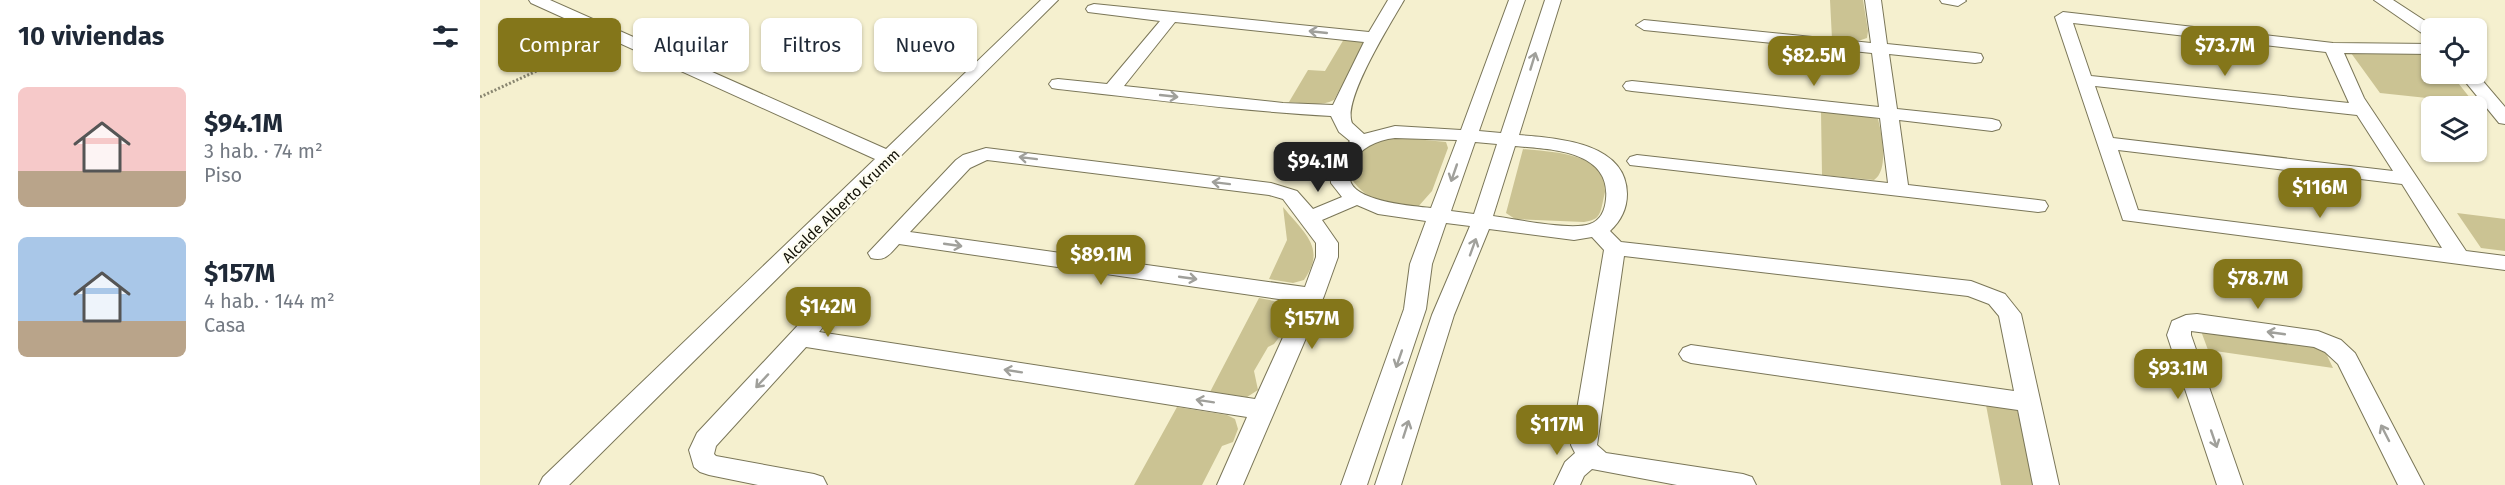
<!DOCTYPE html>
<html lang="es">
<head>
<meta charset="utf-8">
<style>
	body { margin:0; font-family:"Fira Sans",sans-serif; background:#f2f2f3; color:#1f2937; height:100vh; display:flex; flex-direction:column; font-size:22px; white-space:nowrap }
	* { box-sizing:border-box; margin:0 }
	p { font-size:20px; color:#747a83 }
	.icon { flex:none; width:33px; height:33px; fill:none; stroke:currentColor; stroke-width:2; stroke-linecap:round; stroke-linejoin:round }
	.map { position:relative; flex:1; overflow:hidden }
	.drawer { display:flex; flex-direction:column; background:#fff; width:480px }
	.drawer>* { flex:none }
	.top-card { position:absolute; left:18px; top:18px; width:570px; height:54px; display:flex; gap:12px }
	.fabs { position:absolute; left:1941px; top:18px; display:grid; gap:12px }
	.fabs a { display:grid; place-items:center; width:66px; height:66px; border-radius:9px; background:#fff; box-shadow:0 2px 4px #0004; font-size:30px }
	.price { position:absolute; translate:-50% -51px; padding:0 14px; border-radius:12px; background:#84761a; color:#fff; font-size:20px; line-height:39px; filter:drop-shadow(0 2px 3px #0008) }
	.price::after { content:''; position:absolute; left:50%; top:36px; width:18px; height:14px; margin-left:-9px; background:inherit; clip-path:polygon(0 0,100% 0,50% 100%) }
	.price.active { background:#222; color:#fff }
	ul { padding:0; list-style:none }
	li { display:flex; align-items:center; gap:18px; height:150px; padding:0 18px }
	li span { display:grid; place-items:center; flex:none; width:168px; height:120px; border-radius:9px; color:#555 }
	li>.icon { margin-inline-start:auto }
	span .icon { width:72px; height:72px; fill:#fffc; stroke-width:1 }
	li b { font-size:26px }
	h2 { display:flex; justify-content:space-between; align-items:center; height:72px; padding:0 18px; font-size:26px }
	.pill { padding:0 21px; border-radius:9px; background:#fff; box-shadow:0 2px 4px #0004; font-size:21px; line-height:54px }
	.pill.active { background:#84761a; color:#fff }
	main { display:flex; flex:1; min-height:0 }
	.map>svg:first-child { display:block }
	.green { fill:#cbc393 }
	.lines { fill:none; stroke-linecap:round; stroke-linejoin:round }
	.street-casing { stroke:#7a7658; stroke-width:2 }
	.path { stroke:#898670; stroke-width:3; stroke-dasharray:2 2; stroke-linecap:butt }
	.street { fill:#fff; fill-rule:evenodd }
	.oneway { stroke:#a0a09b }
	.labels { text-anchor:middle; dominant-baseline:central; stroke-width:4.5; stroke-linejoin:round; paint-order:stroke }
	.street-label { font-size:15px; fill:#121106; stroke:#fefdf0 }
</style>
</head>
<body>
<main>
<section class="drawer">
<h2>10 viviendas<svg class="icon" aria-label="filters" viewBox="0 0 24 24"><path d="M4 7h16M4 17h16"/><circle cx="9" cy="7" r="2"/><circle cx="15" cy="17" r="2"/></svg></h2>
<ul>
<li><span style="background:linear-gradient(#f6c9c9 70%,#b9a48a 0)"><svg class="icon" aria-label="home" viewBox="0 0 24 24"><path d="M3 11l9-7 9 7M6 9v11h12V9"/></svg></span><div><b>$94.1M</b><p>3 hab. · 74 m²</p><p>Piso</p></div></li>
<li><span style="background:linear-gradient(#a9c7e8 70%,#b9a48a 0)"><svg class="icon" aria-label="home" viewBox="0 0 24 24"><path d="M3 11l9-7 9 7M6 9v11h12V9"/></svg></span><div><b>$157M</b><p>4 hab. · 144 m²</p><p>Casa</p></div></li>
</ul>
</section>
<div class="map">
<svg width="2025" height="485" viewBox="0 0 2025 485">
	<rect width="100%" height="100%" fill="#f5f0cf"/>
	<path class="green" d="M1350,0h33l5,31 -1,7 -9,3 -26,-2z
		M864,39l18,2 3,3 -31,56c-14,7 -30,3 -45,2l19,-32 17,1z
		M1871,53l80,1 1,20h19l23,29 -94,-10z
		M1341,112l49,4 8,3c4,16 11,51 -4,61l-52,-5z
		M914,137l52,5 2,6 -16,43 -15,17c-30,-4 -53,-6 -69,-35 6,-26 21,-31 46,-36z
		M1043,149c25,3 74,3 82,33 2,6 -1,13 -2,19 -3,14 -4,19 -19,21l-69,-3 -9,-6z
		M803,207c21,26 44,41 21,73l-11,3 -24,-4 18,-39z
		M1977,213l48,6v32l-24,-3z
		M779,298l31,6 3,6 -12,25 -7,9 -6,3 -14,24 4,19 -11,7 -37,-5z
		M1721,331l122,16 10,21 -125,-18z
		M1506,405l31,4 17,76h-33z
		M697,407l50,8 8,4 3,10 -5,13 -11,4 -20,39h-68z"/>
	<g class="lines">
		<defs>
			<path id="street" d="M49,0h21l336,149 155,-149h17l-489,485h-30l4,-8 332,-318 -344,-156z
				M908,0h16c-13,23 -62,100 -52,123l12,11 31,-8 66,4 48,-130h16l-46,131 22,2 44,-133h16l-42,135c37,3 108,7 108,59 0,14 -6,27 -17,37l11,11 350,39 34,13 16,20 38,171h-26l-15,-75 -327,-47 -8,-3 -4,-6 4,-6 8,-3 323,46 -15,-75 -10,-12 -21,-8 -344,-40 -27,189 9,8 137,21 9,3 4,8h-79l-85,-16 -8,7 -4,9h-26l11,-23 10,-9 -4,-8 33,-195 -12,-13 -18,3 -85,-11 -35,86 -53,170h-26l57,-170 38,-89 -24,-3 -14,41 -6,45 -59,176h-26l63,-176 6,-45 16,-43 -48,-7 -21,-9 -35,15 16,23v14l-14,39 -81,189h-26l30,-68 -441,-70 -90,99 -2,8 2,2 98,18 9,3 4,8h-69l-49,-10 -9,-3 -6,-5 -5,-17 8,-17 119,-127 8,-2 8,2 3,6 -16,20 436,67 44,-97 -400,-58c-9,10 -14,18 -28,14l-3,-5 88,-93 7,-5 23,-7 285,35 26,8 16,18 29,-12 -11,-14 -1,-19 20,-23 -11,-9 -8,-16c-91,-5 -182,-17 -273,-27l-6,-1 -3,-4 3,-4 6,-1 49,5 53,-63 -72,-9 -2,-3 2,-3 6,-2 275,28zM695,22l189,20 -31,63 -50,-2 -159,-17zM915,138l62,2 -26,68c-18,-2 -71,-6 -80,-25 -2,-5 -1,-13 -1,-19 11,-16 26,-24 45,-26zM995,142l22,2 -23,70 -23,-3zM1035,146c34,3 96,4 91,53 -1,11 -5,21 -16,25 -19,7 -75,-5 -97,-8zM507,160l282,35 14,4 33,44v14l-11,30 -395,-55 60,-64z
				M1385,0h16l6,44 88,9 6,1 2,4 -2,4 -6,1 -86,-9 8,55 95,10 7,2 2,4 -2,4 -7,2 -93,-11 9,65 130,15 7,1 3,5 -3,5 -7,1 -408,-47 -3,-4 3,-4 7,-2 251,28 -8,-65 -248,-27 -6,-1 -3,-4 3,-4 6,-1 247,26 -7,-54 -228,-23 -8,-5 8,-5 227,23z
				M1460,0h25l1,1 -8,5 -16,-3z
				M1894,0h19l43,28h-4v10l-6,-2z
				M1583,12l270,31 99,1v10l-88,-1 20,45 102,153 39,5v14l-382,-50 -68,-203zM1593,23l253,29 23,51 -258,-27zM1615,86l262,29 36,56 -280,-33zM1638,150l284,34 40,64 -304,-38z
				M1996,73l29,34v17l-6,-1 -40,-49z
				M1717,314l121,17 23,9 14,13 69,132h-26l-60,-121 -13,-12 -11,-5 -123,-16v4l52,150h-26l-50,-150 5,-14 14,-6z"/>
		</defs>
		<use href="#street" class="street-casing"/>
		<path class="path" d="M0,97l98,-45"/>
		<use href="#street" class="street"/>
	</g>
	<defs><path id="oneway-shaft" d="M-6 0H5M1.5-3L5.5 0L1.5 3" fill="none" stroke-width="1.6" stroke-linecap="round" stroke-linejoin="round" transform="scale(1.5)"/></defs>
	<g class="oneway">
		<use href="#oneway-shaft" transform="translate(838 32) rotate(-174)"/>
		<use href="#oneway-shaft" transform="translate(1053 61) rotate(-73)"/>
		<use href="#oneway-shaft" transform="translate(689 96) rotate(6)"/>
		<use href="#oneway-shaft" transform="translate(548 158) rotate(-173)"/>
		<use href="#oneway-shaft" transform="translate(974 173) rotate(109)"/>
		<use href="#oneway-shaft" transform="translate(741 183) rotate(-173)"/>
		<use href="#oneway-shaft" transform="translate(473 245) rotate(8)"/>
		<use href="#oneway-shaft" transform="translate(993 247) rotate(-70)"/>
		<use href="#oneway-shaft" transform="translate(708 278) rotate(8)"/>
		<use href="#oneway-shaft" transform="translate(1796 333) rotate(-172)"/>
		<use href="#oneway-shaft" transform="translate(919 359) rotate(109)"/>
		<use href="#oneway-shaft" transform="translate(533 371) rotate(-171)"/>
		<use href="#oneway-shaft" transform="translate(282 381) rotate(133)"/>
		<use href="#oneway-shaft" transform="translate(725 401) rotate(-171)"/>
		<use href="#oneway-shaft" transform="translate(926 429) rotate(-72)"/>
		<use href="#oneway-shaft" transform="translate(1905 433) rotate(-117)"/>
		<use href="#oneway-shaft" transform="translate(1734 439) rotate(71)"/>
	</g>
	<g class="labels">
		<g class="street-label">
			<text transform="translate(361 206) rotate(-44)">Alcalde Alberto Krumm</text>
		</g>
	</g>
</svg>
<div class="fabs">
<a><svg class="icon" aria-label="locate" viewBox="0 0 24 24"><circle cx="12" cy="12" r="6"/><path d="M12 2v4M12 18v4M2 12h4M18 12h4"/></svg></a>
<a><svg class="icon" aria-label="layers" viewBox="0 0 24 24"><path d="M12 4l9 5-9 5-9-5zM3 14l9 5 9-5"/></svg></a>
</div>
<b class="price" style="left:1745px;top:77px">$73.7M</b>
<b class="price" style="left:1334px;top:87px">$82.5M</b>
<b class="price active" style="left:838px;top:193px">$94.1M</b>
<b class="price" style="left:1840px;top:219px">$116M</b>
<b class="price" style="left:621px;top:286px">$89.1M</b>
<b class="price" style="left:1778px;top:310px">$78.7M</b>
<b class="price" style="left:348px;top:338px">$142M</b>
<b class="price" style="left:832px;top:350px">$157M</b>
<b class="price" style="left:1698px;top:400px">$93.1M</b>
<b class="price" style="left:1077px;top:456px">$117M</b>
<div class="top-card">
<a class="pill active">Comprar</a>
<a class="pill">Alquilar</a>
<a class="pill">Filtros</a>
<a class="pill">Nuevo</a>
</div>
</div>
</main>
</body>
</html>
